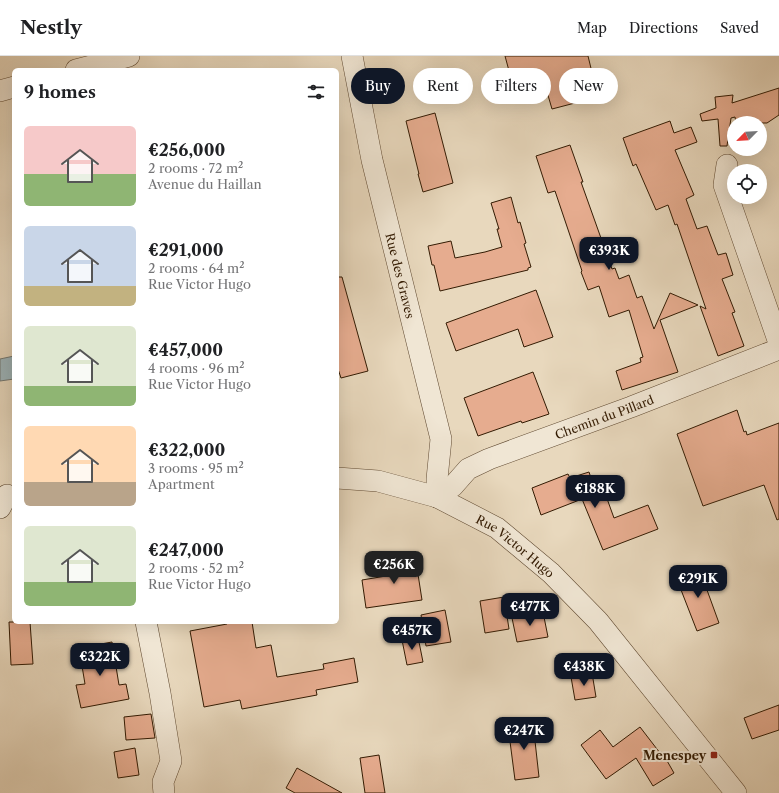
<!DOCTYPE html>
<html lang="en">
<head>
<meta charset="utf-8">
<style>
	body { margin:0; font-family:"Libre Caslon Text",serif; background:#f6f6f6; color:#202124; height:100vh; display:flex; flex-direction:column; font-size:15px; white-space:nowrap }
	* { box-sizing:border-box; margin:0 }
	p { font-size:13px; color:#757577 }
	.icon { flex:none; width:22px; height:22px; fill:none; stroke:currentColor; stroke-width:2; stroke-linecap:round; stroke-linejoin:round }
	.map { position:relative; flex:1; overflow:hidden }
	.drawer { position:absolute; left:12px; top:12px; width:327px; height:556px; display:flex; flex-direction:column; background:#fff; border-radius:6px; box-shadow:0 4px 16px #0002 }
	.drawer>* { flex:none }
	.banner { position:absolute; left:351px; top:12px; width:368px; height:36px; display:flex; gap:8px }
	.needle { width:26px; rotate:246deg }
	.tools { position:absolute; left:727px; top:60px; display:grid; gap:8px }
	.tools a { display:grid; place-items:center; width:40px; height:40px; border-radius:50%; background:#fff; box-shadow:0 4px 16px #0002; font-size:20px }
	.price { position:absolute; translate:-50% -34px; padding:0 9px; border-radius:8px; background:#111827; color:#fff; font-size:13px; line-height:26px; filter:drop-shadow(0 1px 2px #0008) }
	.price::after { content:''; position:absolute; left:50%; top:24px; width:12px; height:9px; margin-left:-6px; background:inherit; clip-path:polygon(0 0,100% 0,50% 100%) }
	.price.active { background:#222; color:#fff }
	ul { padding:0; list-style:none }
	li { display:flex; align-items:center; gap:12px; height:100px; padding:0 12px }
	li span { display:grid; place-items:center; flex:none; width:112px; height:80px; border-radius:6px; color:#555 }
	li>.icon { margin-inline-start:auto }
	span .icon { width:48px; height:48px; fill:#fffc; stroke-width:1 }
	li b { font-size:17px }
	h2 { display:flex; justify-content:space-between; align-items:center; height:48px; padding:0 12px; font-size:17px }
	.pill { padding:0 14px; border-radius:18px; background:#fff; box-shadow:0 4px 16px #0002; font-size:14px; line-height:36px }
	.pill.active { background:#111827; color:#fff }
	header { display:flex; align-items:center; gap:24px; box-sizing:border-box; height:56px; padding:0 20px; background:#fff; border-bottom:1px solid #e0e0e0 }
	header strong { font-size:19px }
	nav { display:flex; gap:22px; margin-inline-start:auto; font-size:14px }
	.map>svg:first-child { display:block }
	.water { fill:#9db6bd; stroke:#737873 }
	.building { fill:#e6ac8f; stroke:#331b03 }
	.lines { fill:none; stroke-linecap:round; stroke-linejoin:round }
	.minor-casing { stroke:#604a32; stroke-width:22 }
	.minor { stroke:#f0e6d4; stroke-width:21 }
	.poi-dot { fill:#8f2418; stroke:#f0e6d4; stroke-width:1.5 }
	.labels { text-anchor:middle; dominant-baseline:central; stroke-width:4; stroke-linejoin:round; paint-order:stroke }
	.street-label { font-size:12px; fill:#331b03; stroke:#f0e6d4 }
	.poi-label { font-size:12px; font-weight:bold; fill:#331b03; stroke:#f0e6d4; text-anchor:end }
</style>
</head>
<body>
<header>
<strong>Nestly</strong>
<nav><a>Map</a><a>Directions</a><a>Saved</a></nav>
</header>
<div class="map">
<svg width="779" height="737" viewBox="0 0 779 737">
	<rect width="100%" height="100%" fill="#e8d8bd"/>
	<filter id="stains"><feTurbulence type="fractalNoise" baseFrequency=".005" numOctaves="4"/><feColorMatrix values="0 0 0 0 .2 0 0 0 0 .09 0 0 0 0 .02 0 0 0 .5 -.17"/></filter>
	<radialGradient id="worn" r=".72"><stop offset=".6" stop-color="#630" stop-opacity="0"/><stop offset="1" stop-color="#630" stop-opacity=".3"/></radialGradient>
	<path class="water" d="M14,300v23l-14,2v-22z"/>
	<path class="building" d="M505,0h83l10,41 -46,12 -7,-24 -30,8z
		M779,32v27l-12,8h-31l-1,-6 -4,1 -4,28h-7l-2,-27 -16,2 -2,-7 16,-6 -1,-11 18,-2 -1,8z
		M435,57l18,70 -30,9 -5,-18h1l-13,-53z
		M670,65l4,12 17,-6 6,15 -22,8 19,45 -8,4 11,30 10,-3 11,29 8,-2 7,22 -11,4 13,33 -3,1 12,33 -26,10 -18,-50 6,3 -29,-85 -2,1 -7,-20 -12,5 -20,-46 -3,2 -10,-28z
		M570,89l13,37h-2l31,87 3,-1 4,11 10,-4 8,23 5,-2 12,33 16,-36 28,12 -38,15 18,52 -56,18 -6,-19 25,-9 -1,-4 3,-1 -14,-47 -20,7 -10,-31 -11,4 -7,-18 1,-1 -27,-80 -7,2 -12,-37z
		M511,141l7,26 2,-1 6,21 -2,1 7,23 -3,1v2l-88,21 -6,-26h-2l-4,-19 23,-5 4,17 30,-6 17,-5 -5,-18h2l-8,-26z
		M337,221h5l26,94 -27,7 -4,-12z
		M536,234l17,47 -29,10 -6,-18 -62,22 -10,-28z
		M533,316l16,42 -27,9 -1,-2 -43,15 -14,-38z
		M737,354l7,22 2,-1 1,4 32,-12v96l-2,1 -13,-35 -61,21 -26,-72z
		M589,416l4,12 8,-2 13,36 34,-13 10,24 -55,21 -21,-51 -41,16 -9,-27 36,-14 2,4z
		M415,499l7,45 -56,8 -4,-28 30,-5 -2,-16z
		M699,512l20,55 -22,8 -21,-54z
		M504,541l5,32 -24,4 -5,-32z
		M445,554l6,32 -25,4 -5,-31z
		M543,556l5,25 -31,5 -5,-24z
		M9,566h21l3,42 -22,1z
		M227,566h25l4,26 15,-3 6,32 47,-8 -1,-5 31,-6 4,24 -42,8 1,5 -75,14 -2,-9 -36,7 -14,-76 37,-7z
		M418,581l5,25 -16,3 -5,-25z
		M112,586l7,43 7,-1 3,15 -48,9 -5,-23 9,-1 -6,-36z
		M592,617l4,24 -21,3 -4,-23z
		M779,649v25l-27,9 -8,-21z
		M151,658l4,24 -29,2 -2,-23z
		M533,667l6,54 -24,3 -7,-54z
		M640,671l20,26 2,-1 12,21 -21,13 -17,-28 -30,21 -25,-34 19,-15 13,17z
		M135,692l4,27 -21,3 -4,-26z
		M379,699l6,38h-20l-5,-35z
		M297,712l45,25h-47l-9,-5z"/>
	<g class="lines">
		<defs>
			<g id="minor">
				<path id="s1" d="M352,0l20,104 69,279 -4,40v18"/>
				<path d="M76,14l53,-14"/>
				<path d="M0,35l14,-4"/>
				<path d="M727,109l-3,20 55,158"/>
				<path id="s2" d="M337,422l41,3 59,16 60,31 54,45 47,48 138,172"/>
				<path id="s3" d="M437,441l16,-11 15,-17 21,-10 142,-52 148,-58"/>
				<path d="M0,452l7,-13"/>
				<path d="M146,566l14,71 11,68 -8,21 1,11"/>
			</g>
		</defs>
		<use href="#minor" class="minor-casing"/>
		<use href="#minor" class="minor"/>
	</g>
	<rect class="poi-dot" x="710" y="695" width="8" height="8" rx="2"/>
	<g class="labels">
		<g class="street-label">
			<text stroke="none"><textPath href="#s1" startOffset="225">Rue des Graves</textPath></text>
			<text stroke="none"><textPath href="#s3" startOffset="188">Chemin du Pillard</textPath></text>
			<text stroke="none"><textPath href="#s2" startOffset="195">Rue Victor Hugo</textPath></text>
		</g>
		<g class="poi-label">
			<text x="706" y="699">Menespey</text>
		</g>
	</g>
	<rect width="100%" height="100%" filter="url(#stains)"/>
	<rect width="100%" height="100%" fill="url(#worn)"/>
</svg>
<div class="tools">
<a><svg class="needle" viewBox="-14 -14 28 28"><path d="M0-13l5 13h-10z" fill="#e53935"/><path d="M0 13l5-13h-10z" fill="#757577"/></svg></a>
<a><svg class="icon" aria-label="locate" viewBox="0 0 24 24"><circle cx="12" cy="12" r="6"/><path d="M12 2v4M12 18v4M2 12h4M18 12h4"/></svg></a>
</div>
<b class="price" style="left:609px;top:215px">€393K</b>
<b class="price" style="left:595px;top:453px">€188K</b>
<b class="price active" style="left:394px;top:529px">€256K</b>
<b class="price" style="left:698px;top:543px">€291K</b>
<b class="price" style="left:530px;top:571px">€477K</b>
<b class="price" style="left:412px;top:595px">€457K</b>
<b class="price" style="left:100px;top:621px">€322K</b>
<b class="price" style="left:584px;top:631px">€438K</b>
<b class="price" style="left:524px;top:695px">€247K</b>
<div class="banner">
<a class="pill active">Buy</a>
<a class="pill">Rent</a>
<a class="pill">Filters</a>
<a class="pill">New</a>
</div>
<section class="drawer">
<h2>9 homes<svg class="icon" aria-label="filters" viewBox="0 0 24 24"><path d="M4 7h16M4 17h16"/><circle cx="9" cy="7" r="2"/><circle cx="15" cy="17" r="2"/></svg></h2>
<ul>
<li><span style="background:linear-gradient(#f6c9c9 60%,#8fb573 0)"><svg class="icon" aria-label="home" viewBox="0 0 24 24"><path d="M3 11l9-7 9 7M6 9v11h12V9"/></svg></span><div><b>€256,000</b><p>2 rooms · 72 m²</p><p>Avenue du Haillan</p></div></li>
<li><span style="background:linear-gradient(#c9d6e8 75%,#c2b280 0)"><svg class="icon" aria-label="home" viewBox="0 0 24 24"><path d="M3 11l9-7 9 7M6 9v11h12V9"/></svg></span><div><b>€291,000</b><p>2 rooms · 64 m²</p><p>Rue Victor Hugo</p></div></li>
<li><span style="background:linear-gradient(#dfe7d0 75%,#8fb573 0)"><svg class="icon" aria-label="home" viewBox="0 0 24 24"><path d="M3 11l9-7 9 7M6 9v11h12V9"/></svg></span><div><b>€457,000</b><p>4 rooms · 96 m²</p><p>Rue Victor Hugo</p></div></li>
<li><span style="background:linear-gradient(#ffd9b3 70%,#b9a48a 0)"><svg class="icon" aria-label="home" viewBox="0 0 24 24"><path d="M3 11l9-7 9 7M6 9v11h12V9"/></svg></span><div><b>€322,000</b><p>3 rooms · 95 m²</p><p>Apartment</p></div></li>
<li><span style="background:linear-gradient(#dfe7d0 70%,#8fb573 0)"><svg class="icon" aria-label="home" viewBox="0 0 24 24"><path d="M3 11l9-7 9 7M6 9v11h12V9"/></svg></span><div><b>€247,000</b><p>2 rooms · 52 m²</p><p>Rue Victor Hugo</p></div></li>
</ul>
</section>
</div>
</body>
</html>
